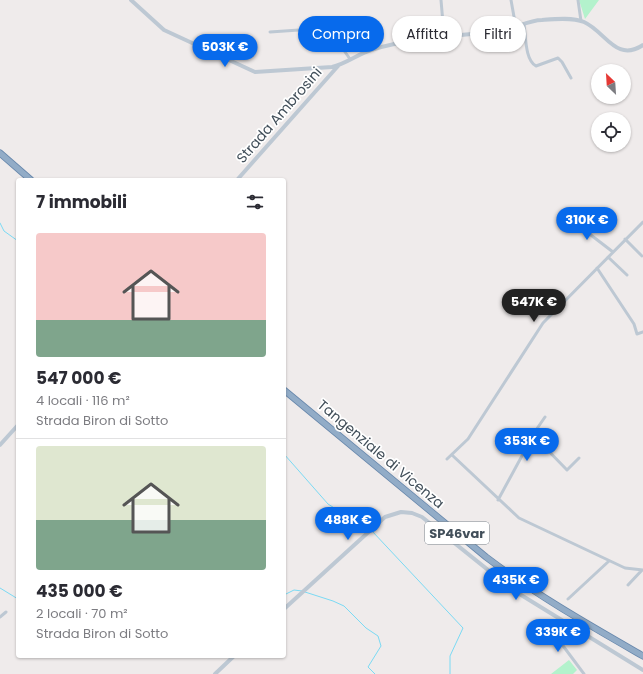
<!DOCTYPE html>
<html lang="it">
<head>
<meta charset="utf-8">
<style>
	body { margin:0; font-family:Poppins,sans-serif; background:#f7f7f7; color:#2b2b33; height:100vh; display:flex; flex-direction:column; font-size:15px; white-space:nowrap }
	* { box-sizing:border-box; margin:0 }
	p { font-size:13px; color:#7c7c81 }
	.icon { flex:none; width:22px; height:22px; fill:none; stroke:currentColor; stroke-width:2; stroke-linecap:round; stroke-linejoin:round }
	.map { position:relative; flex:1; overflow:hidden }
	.side { position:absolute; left:16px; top:178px; width:270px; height:480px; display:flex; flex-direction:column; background:#fff; border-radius:4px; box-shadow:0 1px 3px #0004 }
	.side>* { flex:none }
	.guide { position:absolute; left:298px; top:16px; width:285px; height:36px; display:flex; gap:8px }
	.needle { width:26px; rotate:335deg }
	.tools { position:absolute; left:591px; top:64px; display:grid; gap:8px }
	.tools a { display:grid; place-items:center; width:40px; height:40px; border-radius:50%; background:#fff; box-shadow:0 1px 3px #0004; font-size:20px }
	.price { position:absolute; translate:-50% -34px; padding:0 9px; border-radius:14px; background:#076aec; color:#fff; font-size:13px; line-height:26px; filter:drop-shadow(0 1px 2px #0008) }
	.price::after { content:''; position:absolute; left:50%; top:24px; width:12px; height:9px; margin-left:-6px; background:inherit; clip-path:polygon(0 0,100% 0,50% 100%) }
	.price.on { background:#222; color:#fff }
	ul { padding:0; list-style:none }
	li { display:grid; align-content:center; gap:8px; height:212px; padding:0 20px }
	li+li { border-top:1px solid #e1e1e2 }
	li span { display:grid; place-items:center; height:124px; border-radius:4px; color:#555 }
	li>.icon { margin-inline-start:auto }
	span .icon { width:72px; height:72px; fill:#fffc; stroke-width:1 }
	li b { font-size:17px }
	h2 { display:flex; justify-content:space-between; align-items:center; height:48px; padding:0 20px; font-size:17px }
	.pill { padding:0 14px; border-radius:18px; background:#fff; box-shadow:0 1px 3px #0004; font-size:14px; line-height:36px }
	.pill.on { background:#076aec; color:#fff }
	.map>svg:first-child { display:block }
	.green { fill:#b3f2cc }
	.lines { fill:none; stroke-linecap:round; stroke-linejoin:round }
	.stream { stroke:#7bdaf4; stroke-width:1 }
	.trunk-casing { stroke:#6888ac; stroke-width:7 }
	.minor { stroke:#bdc8d3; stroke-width:3 }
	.tertiary { stroke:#bdc8d3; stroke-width:4 }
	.trunk { stroke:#92acc7; stroke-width:5.5 }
	.labels { text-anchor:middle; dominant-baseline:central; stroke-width:3.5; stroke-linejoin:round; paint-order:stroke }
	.shield { fill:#fff; stroke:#7b848c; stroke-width:1 }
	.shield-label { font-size:13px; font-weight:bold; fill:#424f5a }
	.street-label { font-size:14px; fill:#424f5a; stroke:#fff }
</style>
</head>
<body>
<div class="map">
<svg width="643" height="674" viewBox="0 0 643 674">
	<rect width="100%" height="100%" fill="#efebeb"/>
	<path class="green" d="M579,0h20l-14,19z
		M569,660l8,10 -4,4h-22z"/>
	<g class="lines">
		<path class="stream" d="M0,223l4,8 14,10
			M284,454l44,50 41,26
			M372,531l91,97 -13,28v18
			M0,588l18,11
			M305,592l28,9 11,5 22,22 12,8 3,10 -13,21 7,7
			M284,595l10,-5 8,1"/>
		<defs>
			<path id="trunk" d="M0,153l31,27
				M284,390l202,167c50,38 103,68 157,99"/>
		</defs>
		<use href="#trunk" class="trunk-casing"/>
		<path class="minor" d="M441,0l3,35
			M511,0l5,28
			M578,0l3,21
			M524,25c2,12 1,35 12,41l22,-8 4,4 9,16
			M270,32l58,-4 22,31
			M570,219l43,33
			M625,239l17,17
			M608,257l19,18
			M597,268l37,56 3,10 6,-2
			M533,435l34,35 12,-12
			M452,455l67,63 106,50 18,2
			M447,459l21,-20 75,-116 100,-101
			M498,500l38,-70 9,-13
			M628,585l14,-15
			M568,599l41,-38
			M0,617l6,-5
			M546,623l38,51"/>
		<path class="tertiary" d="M131,0l33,30 91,42 77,-5c14,-3 26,-13 39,-17 43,-13 86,-14 130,-19 14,-2 27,-11 41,-11 12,-1 31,-3 42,2 22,10 32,41 59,23
			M237,180l101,-114
			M0,445l18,-20
			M284,609l101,-92 16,-5 11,1 10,4 91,73 130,80
			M215,674l19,-18"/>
		<use href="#trunk" class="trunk"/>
	</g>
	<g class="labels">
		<rect class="shield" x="425" y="522" width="64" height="22" rx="3"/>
		<g class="shield-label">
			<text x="457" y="533">SP46var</text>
		</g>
		<g class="street-label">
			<text transform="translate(279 115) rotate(-49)">Strada Ambrosini</text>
			<text transform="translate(381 454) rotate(40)">Tangenziale di Vicenza</text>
		</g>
	</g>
</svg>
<div class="tools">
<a><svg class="needle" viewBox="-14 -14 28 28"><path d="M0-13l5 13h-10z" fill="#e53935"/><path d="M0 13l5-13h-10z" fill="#7c7c81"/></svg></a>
<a><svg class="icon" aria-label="locate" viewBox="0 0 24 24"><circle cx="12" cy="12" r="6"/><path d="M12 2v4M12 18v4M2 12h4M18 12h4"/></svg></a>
</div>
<b class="price" style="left:225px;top:68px">503K €</b>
<b class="price" style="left:587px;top:241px">310K €</b>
<b class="price on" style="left:534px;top:323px">547K €</b>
<b class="price" style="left:527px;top:462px">353K €</b>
<b class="price" style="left:348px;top:541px">488K €</b>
<b class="price" style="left:516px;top:601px">435K €</b>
<b class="price" style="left:558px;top:653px">339K €</b>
<div class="guide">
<a class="pill on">Compra</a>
<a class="pill">Affitta</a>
<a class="pill">Filtri</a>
</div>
<section class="side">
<h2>7 immobili<svg class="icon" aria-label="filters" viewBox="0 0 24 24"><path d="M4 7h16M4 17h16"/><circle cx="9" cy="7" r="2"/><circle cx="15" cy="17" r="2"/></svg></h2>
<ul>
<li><span style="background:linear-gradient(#f6c9c9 70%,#7fa58c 0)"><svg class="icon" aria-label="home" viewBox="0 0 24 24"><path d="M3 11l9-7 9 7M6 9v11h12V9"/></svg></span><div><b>547 000 €</b><p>4 locali · 116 m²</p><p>Strada Biron di Sotto</p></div></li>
<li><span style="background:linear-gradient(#dfe7d0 60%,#7fa58c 0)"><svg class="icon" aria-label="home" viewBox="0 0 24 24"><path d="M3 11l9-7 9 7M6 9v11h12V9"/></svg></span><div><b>435 000 €</b><p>2 locali · 70 m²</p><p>Strada Biron di Sotto</p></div></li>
</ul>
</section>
</div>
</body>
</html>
